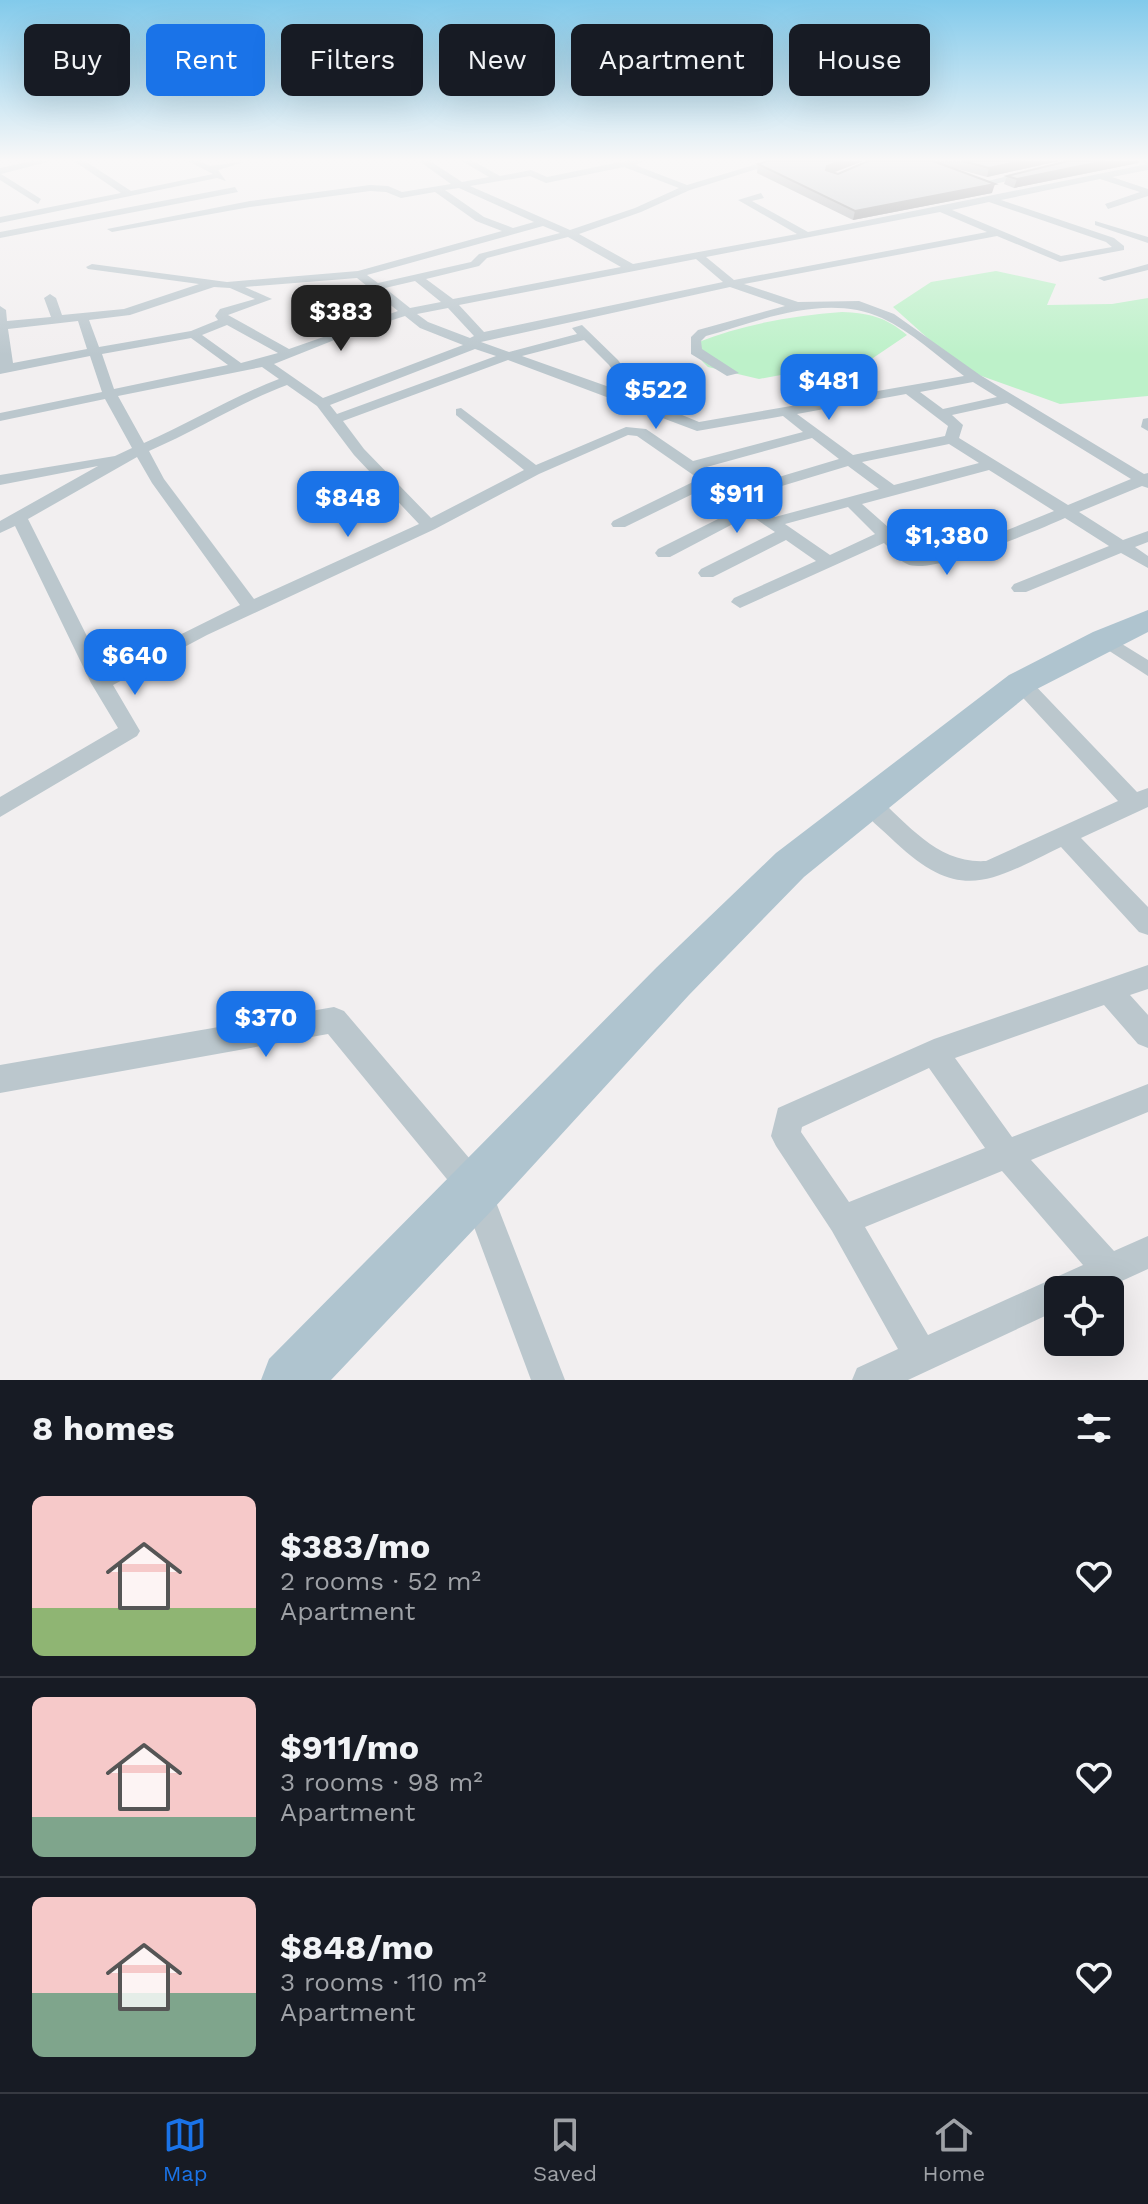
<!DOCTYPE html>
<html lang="en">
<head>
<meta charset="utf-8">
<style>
	body { margin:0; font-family:"Work Sans",sans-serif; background:#242831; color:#f1f3f6; height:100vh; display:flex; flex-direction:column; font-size:30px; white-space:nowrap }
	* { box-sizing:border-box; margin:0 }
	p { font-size:26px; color:#9ea1a6 }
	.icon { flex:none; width:44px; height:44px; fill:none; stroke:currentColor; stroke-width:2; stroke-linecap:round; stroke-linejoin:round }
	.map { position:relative; height:1380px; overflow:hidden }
	.details { display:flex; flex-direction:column; background:#171b24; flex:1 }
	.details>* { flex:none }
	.banner { position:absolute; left:24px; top:24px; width:1100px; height:72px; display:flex; gap:16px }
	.tools { position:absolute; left:1044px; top:1276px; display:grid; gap:16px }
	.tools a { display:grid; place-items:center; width:80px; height:80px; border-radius:12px; background:#171b24; box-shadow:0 8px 32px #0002; font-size:40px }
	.price { position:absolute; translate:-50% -68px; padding:0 18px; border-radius:16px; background:#1a73e8; color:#fff; font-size:26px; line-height:52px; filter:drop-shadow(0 2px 4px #0008) }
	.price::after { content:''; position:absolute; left:50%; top:48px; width:24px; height:18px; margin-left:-12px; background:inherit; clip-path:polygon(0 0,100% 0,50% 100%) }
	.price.selected { background:#222; color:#fff }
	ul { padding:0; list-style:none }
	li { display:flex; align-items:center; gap:24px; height:200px; padding:0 32px }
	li+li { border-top:2px solid #363941 }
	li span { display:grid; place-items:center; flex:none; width:224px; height:160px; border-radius:12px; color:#555 }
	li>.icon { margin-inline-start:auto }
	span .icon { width:96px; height:96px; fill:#fffc; stroke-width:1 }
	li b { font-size:34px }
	h2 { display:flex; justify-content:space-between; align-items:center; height:96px; padding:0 32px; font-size:34px }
	.pill { padding:0 28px; border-radius:12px; background:#171b24; box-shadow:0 8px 32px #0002; font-size:28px; line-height:72px }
	.pill.selected { background:#1a73e8; color:#fff }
	.menu { display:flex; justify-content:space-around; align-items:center; height:112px; border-top:2px solid #363941; background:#171b24; font-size:22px; color:#9ea1a6 }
	.menu a { display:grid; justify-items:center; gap:4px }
	.menu .selected { color:#1a73e8 }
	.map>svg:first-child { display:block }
	.green { fill:#bdf1c9 }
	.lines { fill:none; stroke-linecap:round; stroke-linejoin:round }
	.minor { fill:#bbc7cd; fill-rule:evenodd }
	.tertiary { fill:#bbc7cd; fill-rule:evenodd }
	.primary { fill:#afc4cf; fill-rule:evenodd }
	.wall { fill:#adb1b5 }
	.shaded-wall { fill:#8d9093 }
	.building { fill:#c9ced2; stroke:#8d9093; stroke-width:2 }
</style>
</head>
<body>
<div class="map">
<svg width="1148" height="1380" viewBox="0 0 1148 1380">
	<rect width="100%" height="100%" fill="#f2eff0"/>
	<path class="green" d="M996,271l60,13 -9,21 65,-1 36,-6v98l-88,8 -98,-35 -69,-62 38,-25z
		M842,312c27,1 44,5 65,23l-34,23 -114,21 -51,-12 -6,-6 -6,-18c48,-19 95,-27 146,-31z"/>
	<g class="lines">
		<path class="minor" d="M32,161h19l-50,13 40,25 -3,5 -38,-24v-12z
			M74,161h11l46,30 82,-17 -25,-13h12l10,5 37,-5 -29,9 8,11 -9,-3 -217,45v-6l121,-24z
			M419,161h11l32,21 27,-5 -27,-16h11l27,15 31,-6 16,7 78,-16h19l-9,4 52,20 80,-24h15l-92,29 -49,22 -62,22 54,30 164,-30 -59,-34 23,-7 3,5 -12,3 56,31 340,-68v6l-36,7 36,12v7l-40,13 -3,-5 35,-12 -40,-13 -99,21 113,38 10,8v4l-64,12 -63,-26 -253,48 54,18 61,-1 35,13 86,61 164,99 4,-1v15l-6,-2 -63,26 44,28 25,-9v11l-13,5 13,9v12l-27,-15 -95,39h-12l-3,-4 3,-4 95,-38 -44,-28c-27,12 -134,58 -158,46 -9,-4 -16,-15 -23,-21l-144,65 -9,-6 3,-4 82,-37 -30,-21 -73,37h-12l-3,-4 3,-4 74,-37 -25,-17 -80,42h-12l-3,-4 3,-4 82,-41 -31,-22 -84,41h-12l-2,-3 2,-3 86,-42 -62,-43 -9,-1 -89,39 -104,55 -228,106 -94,50 27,46 -3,5 -137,81v-20l118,-69 -27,-45 -76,-157 -15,7v-12l98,-55 -98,19v-10l115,-19 17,-8 -27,-49 -105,22v-8l102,-21 -12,-36 -90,18v-68l6,4 1,11 44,-4 -7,-19 6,-4 6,4 6,17 62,-6 75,-25 -111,-15 -2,-2 6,-3 135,18 131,-11 144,-40 -26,-10 -41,-29 -34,6 -15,-6 -16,-1 -120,16 -138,25 -5,-3 143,-28 120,-16 18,1 14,6 49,-8zM624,167l55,21 -44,20 -65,22 -100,-44 60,-10 16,7zM459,188l75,34 -21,6 -29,-11 -39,-27zM989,202l117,40 6,5 -51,9 -109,-46zM940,212l47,20 -253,48 -28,-23zM543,226l17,7 -81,21 -8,8 -93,21 -11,-8zM568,237l53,30 -168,32 -27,-20 53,-13 8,-8zM696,259l27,23 -239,50 -25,-27zM357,278l41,33 -109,38 -61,-34 44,-16 -27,-12zM415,281l26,21 -31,6 -25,-20zM214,287l16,1 25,11 -35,10 -5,7 3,4 -27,11 -92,16 -10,-27 41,-5zM730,287l55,19 -87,24 -7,7v17l36,22 12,-3 -37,-24 -1,-8 5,-5c56,-16 120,-43 176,-18 29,13 56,39 82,58l-265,46 -53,-22 -28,-40 -36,-35 -10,3 5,6 -68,18 -28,-10zM448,308l26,28 -4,2 -42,-16 -11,-8zM405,316l15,12 43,17 -140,53 -49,-34 78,-31zM78,321l9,28 -74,14 -5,-34zM227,325l51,28 -37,10 -39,-28zM191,338l37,27 -114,24 -12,-35zM584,340l25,25 20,29 -107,-38zM475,349l21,7 -159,58 -7,-9zM508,360l189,71 86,-15 20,16 -110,29 -47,-32 -20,-2 -90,38 -75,-57 -5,1v6l68,55 -93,48 -67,-69 -21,-28zM262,367l17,12c-47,18 -89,44 -135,64l-26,-47zM973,382l24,15 -54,12 -23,-17zM287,385l30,21 37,49 65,69 -165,75 -90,-120 -15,-28c47,-20 90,-48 138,-66zM906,394l42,32 -3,10 -92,19 -56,-41zM1007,403l124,76 -63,26 -109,-67 4,-13 -11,-10zM812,438l27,21 -104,31 -32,-22zM949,444l30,19 -85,22 -32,-23zM137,457l15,26 88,122 -135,67 -77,-153zM848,466l31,23 -104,28 -30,-20zM989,470l65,41 -64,26 -68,20 -60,-53zM848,507l27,27 -45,21 -45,-31z
			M1032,170l3,5 -50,11 -5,-3z
			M235,187l3,5 -238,46v-6z
			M1095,221l53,16v6l-53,-18z
			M1148,264v6l-44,11 -6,-3z
			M1148,418v13l-7,-4 2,-8z
			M1104,633l44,27v16l-51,-33 -2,-4 2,-4z
			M1021,676l7,2 109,114 11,-4v19l-67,31 67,69v28l-9,-3 -78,-85c-70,34 -100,57 -166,-5 -12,-12 -30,-25 -38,-40l3,-6 8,-3 8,3c33,29 62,68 110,65l132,-60 -104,-113 -3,-5z
			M1148,965v24l-18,6 18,20v33l-10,-4 -34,-39 -149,53 57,79 136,-53v28l-117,48 83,91 34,-15v33l-46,21h-44v20l-150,70h-56l5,-12 41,-19 -66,-118 -56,-85 -5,-10 7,-28 156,-69zM929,1068l56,80 -136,54 -48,-70 1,-5zM1002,1171l81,94 -155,70 -63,-108z
			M334,1007l10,4 143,168 78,201h-34l-67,-180 -136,-166 -328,59v-28z"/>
		<path class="tertiary" d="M1141,161h7v4z"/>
		<path class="primary" d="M1148,610v22l-115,59 -229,186 -115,118 -195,213 -163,172h-70l8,-21 388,-392 119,-114 233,-178 84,-43z"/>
	</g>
	<path class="wall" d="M768,161h95l-30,12 5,1 30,-13h191l-72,16 -41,-11 46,27 -139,27 -96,-47 1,-9z
		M1138,163l-124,25 -10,-4 3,-8z"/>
	<path class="shaded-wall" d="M841,161h22l-37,14 -2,4 3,-13z
		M1021,161h38l-72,16 2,-9z
		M1105,161h34l-1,2 -124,25 3,-9z
		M995,184l-3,9 -139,27 2,-9z"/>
	<path class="building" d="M768,161h73l-14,5 -1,4 12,4 30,-13h65l62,23 -140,27 -97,-47z
		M963,161h58l-32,7z
		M1068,161h37l-88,18 -10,-3z"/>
	<linearGradient id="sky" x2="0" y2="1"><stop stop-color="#82caeb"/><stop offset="0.45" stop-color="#f9f8f8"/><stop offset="1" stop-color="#f9f8f8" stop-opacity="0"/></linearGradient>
	<rect width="1148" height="355" fill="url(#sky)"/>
</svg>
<div class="tools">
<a><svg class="icon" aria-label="locate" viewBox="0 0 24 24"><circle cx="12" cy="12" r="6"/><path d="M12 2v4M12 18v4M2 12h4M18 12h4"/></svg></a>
</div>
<b class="price selected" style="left:341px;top:353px">$383</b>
<b class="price" style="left:829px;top:422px">$481</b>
<b class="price" style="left:656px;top:431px">$522</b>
<b class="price" style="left:737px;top:535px">$911</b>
<b class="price" style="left:348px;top:539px">$848</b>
<b class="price" style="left:947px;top:577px">$1,380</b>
<b class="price" style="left:135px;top:697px">$640</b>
<b class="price" style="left:266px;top:1059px">$370</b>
<div class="banner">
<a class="pill">Buy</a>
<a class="pill selected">Rent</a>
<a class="pill">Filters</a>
<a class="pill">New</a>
<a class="pill">Apartment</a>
<a class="pill">House</a>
</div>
</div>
<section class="details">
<h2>8 homes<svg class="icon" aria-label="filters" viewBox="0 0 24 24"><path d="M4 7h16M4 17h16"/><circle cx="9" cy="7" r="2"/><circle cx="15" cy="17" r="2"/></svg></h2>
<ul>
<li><span style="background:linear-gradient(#f6c9c9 70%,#8fb573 0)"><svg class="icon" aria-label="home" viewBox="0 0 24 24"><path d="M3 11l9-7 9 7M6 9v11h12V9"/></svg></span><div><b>$383/mo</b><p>2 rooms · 52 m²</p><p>Apartment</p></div><svg class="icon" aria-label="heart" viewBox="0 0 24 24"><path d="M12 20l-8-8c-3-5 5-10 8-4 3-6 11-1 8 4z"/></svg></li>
<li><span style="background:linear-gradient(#f6c9c9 75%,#7fa58c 0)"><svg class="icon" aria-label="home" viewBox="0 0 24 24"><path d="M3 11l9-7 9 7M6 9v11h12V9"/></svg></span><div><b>$911/mo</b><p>3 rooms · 98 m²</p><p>Apartment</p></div><svg class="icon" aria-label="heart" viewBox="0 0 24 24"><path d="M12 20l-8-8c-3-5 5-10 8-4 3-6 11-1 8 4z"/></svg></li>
<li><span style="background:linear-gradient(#f6c9c9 60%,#7fa58c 0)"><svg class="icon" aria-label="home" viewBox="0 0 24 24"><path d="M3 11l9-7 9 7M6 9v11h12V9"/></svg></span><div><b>$848/mo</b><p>3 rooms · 110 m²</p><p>Apartment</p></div><svg class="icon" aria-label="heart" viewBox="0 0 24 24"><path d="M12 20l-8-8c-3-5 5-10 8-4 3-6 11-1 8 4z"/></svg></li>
</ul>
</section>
<nav class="menu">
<a class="selected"><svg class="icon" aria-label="map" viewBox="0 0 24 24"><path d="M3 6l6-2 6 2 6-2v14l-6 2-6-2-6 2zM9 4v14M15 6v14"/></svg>Map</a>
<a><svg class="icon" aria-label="saved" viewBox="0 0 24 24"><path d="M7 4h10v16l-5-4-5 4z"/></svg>Saved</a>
<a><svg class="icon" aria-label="home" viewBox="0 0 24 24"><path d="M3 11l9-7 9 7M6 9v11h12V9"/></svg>Home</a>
</nav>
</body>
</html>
